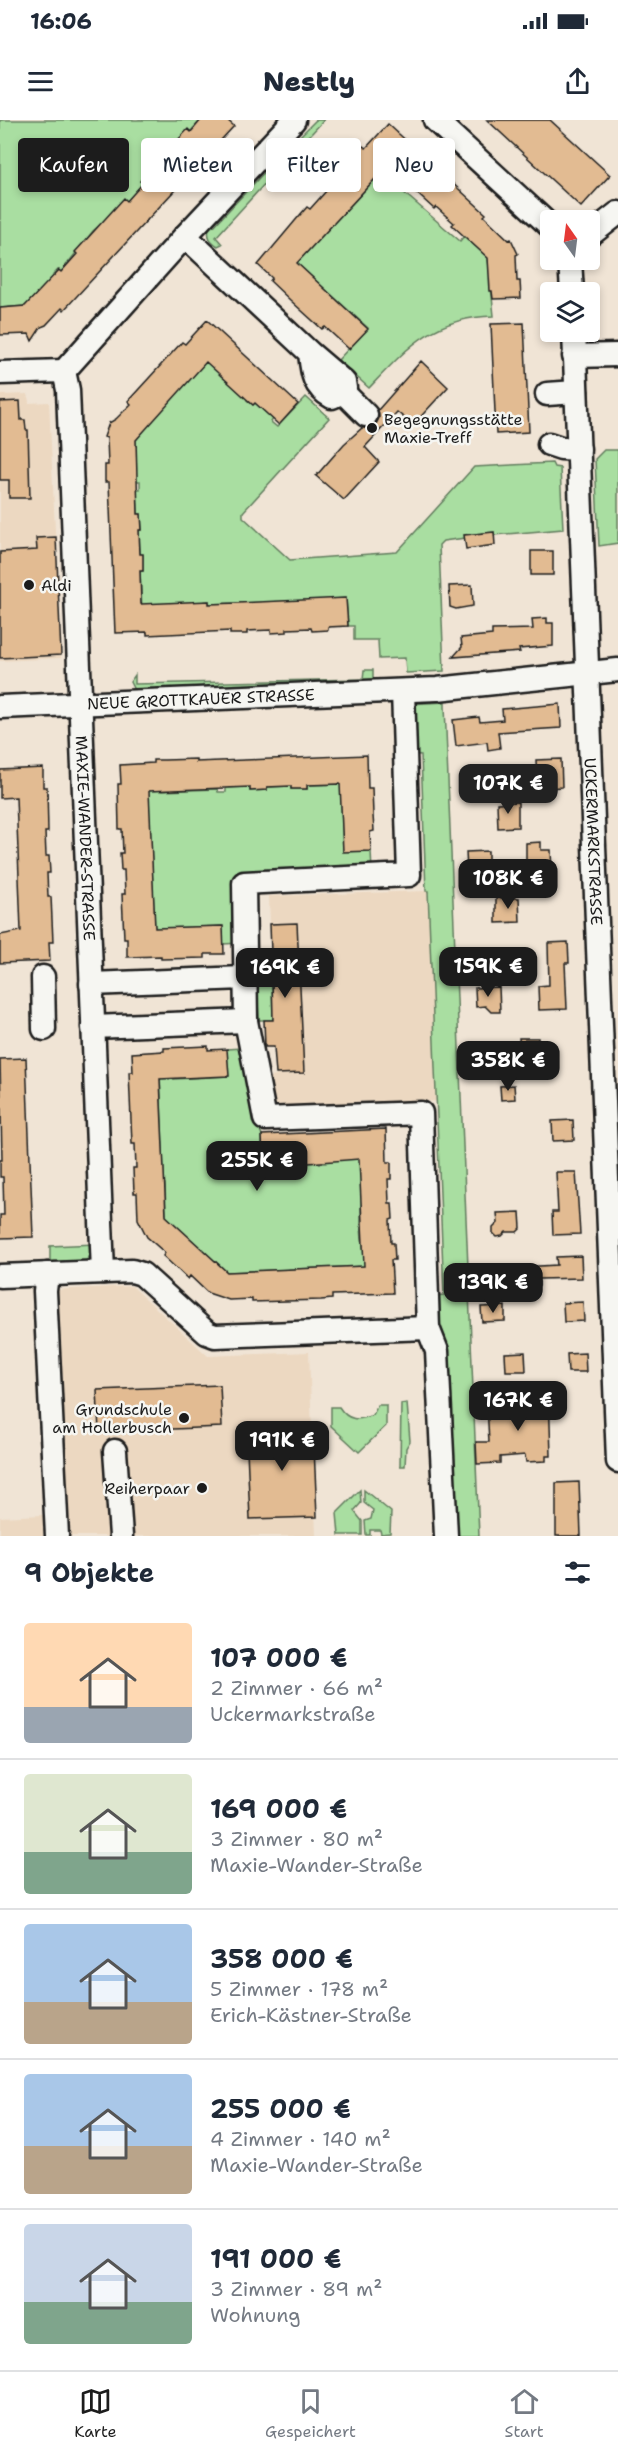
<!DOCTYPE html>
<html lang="de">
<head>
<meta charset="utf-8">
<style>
	body { margin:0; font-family:"Shantell Sans",sans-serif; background:#f2f2f3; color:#1f2937; height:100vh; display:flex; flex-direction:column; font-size:22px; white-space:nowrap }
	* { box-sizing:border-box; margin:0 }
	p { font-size:20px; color:#747a83 }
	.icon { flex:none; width:33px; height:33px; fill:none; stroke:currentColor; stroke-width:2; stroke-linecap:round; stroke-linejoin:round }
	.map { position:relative; height:1416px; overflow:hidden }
	.side { display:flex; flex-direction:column; background:#fff; flex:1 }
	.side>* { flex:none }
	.guide { position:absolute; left:18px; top:18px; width:582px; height:54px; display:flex; gap:12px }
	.needle { width:39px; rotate:346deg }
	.fabs { position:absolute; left:540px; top:90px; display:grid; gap:12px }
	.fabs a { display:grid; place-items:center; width:60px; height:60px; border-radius:6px; background:#fff; box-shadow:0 3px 9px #0003; font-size:30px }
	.price { position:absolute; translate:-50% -51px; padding:0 14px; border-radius:12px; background:#1c1c1c; color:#fff; font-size:20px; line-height:39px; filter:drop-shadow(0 2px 3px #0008) }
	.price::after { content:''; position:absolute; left:50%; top:36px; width:18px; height:14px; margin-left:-9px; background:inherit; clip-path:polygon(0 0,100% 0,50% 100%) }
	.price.selected { background:#222; color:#fff }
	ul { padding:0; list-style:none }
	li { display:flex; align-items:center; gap:18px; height:150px; padding:0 24px }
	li+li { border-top:2px solid #e0e1e3 }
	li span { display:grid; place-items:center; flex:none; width:168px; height:120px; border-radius:6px; color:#555 }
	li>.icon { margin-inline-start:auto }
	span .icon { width:72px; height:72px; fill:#fffc; stroke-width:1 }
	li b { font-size:26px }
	h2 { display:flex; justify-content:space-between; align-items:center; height:72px; padding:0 24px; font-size:26px }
	.pill { padding:0 21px; border-radius:6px; background:#fff; box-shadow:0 3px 9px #0003; font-size:21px; line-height:54px }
	.pill.selected { background:#1c1c1c; color:#fff }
	.status { display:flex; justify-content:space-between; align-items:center; height:42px; padding:0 30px; background:#fff; direction:ltr }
	.status svg { height:16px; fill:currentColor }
	header { display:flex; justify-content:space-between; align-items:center; height:78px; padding:0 24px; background:#fff; font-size:27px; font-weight:800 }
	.tab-bar { display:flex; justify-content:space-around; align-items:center; height:84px; border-top:2px solid #e0e1e3; background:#fff; font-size:16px; color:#747a83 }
	.tab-bar a { display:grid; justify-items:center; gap:3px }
	.tab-bar .selected { color:#1c1c1c }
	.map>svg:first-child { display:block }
	.built { fill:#ecd8c1 }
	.green { fill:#a9dea1; stroke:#627d5e; stroke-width:1.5 }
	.building { fill:#e2bb92; stroke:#1c1c1c; stroke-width:1.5 }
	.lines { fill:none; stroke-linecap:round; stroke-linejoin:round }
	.minor-casing { stroke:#1c1c1c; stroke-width:27 }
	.minor { stroke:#f6f6f2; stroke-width:22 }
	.poi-dot { fill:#1c1c1c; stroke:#f6f6f2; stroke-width:2 }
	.labels { text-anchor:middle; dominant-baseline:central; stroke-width:5; stroke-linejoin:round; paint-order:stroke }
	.poi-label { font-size:16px; fill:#1c1c1c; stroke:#f6f6f2; text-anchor:start }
	.street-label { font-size:16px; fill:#1c1c1c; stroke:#f6f6f2 }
</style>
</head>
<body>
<div class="status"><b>16:06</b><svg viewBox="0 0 49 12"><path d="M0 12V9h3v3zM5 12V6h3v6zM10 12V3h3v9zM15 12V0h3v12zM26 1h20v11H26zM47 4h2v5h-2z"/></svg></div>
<header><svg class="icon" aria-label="menu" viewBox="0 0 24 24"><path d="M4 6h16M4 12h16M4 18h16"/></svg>Nestly<svg class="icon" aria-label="share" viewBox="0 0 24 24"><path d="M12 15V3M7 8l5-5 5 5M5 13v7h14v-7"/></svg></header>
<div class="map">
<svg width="618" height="1416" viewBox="0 0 618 1416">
	<rect width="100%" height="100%" fill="#f0e4d5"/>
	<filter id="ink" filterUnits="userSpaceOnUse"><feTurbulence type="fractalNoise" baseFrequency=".0167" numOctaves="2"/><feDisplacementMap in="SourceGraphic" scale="12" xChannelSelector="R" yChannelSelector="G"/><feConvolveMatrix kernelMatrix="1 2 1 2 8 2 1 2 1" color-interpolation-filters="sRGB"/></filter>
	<g filter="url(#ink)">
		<path class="built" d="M28,274l1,9 20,-1 12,256 -61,3v-266z
			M428,771l10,210 -158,7 -10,-8 -5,-22 11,-2 -2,-28 -9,-1 -1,-27 9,-1 -2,-53h-3v13h-5l-1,-27h9l-2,-56z
			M132,1166l76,70 101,-4 7,184h-246l-4,-88 -8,-3 -2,-55 7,-4v-11l-8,-5 -4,-80z
			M43,1395v21h-43v-19z"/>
		<path class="green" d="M0,0h201l-74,81 -34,30 -32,41 -3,-2 -5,5 2,3 -30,28 -25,2z
			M316,0h8l-39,42 6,7 -3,3 -18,-18 2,-3 7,6z
			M273,43l6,5 -63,69 6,7 -4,2c-8,-5 -11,-9 -9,-19l3,-3 2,2z
			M381,53l79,68 4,-5 24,22 6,58c-60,1 -86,31 -125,72l-31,-28 30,-32 -75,-68 13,-7z
			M205,236l16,20 28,21 -2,3 6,5 2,-2 18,16 -2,3 6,5 29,-30 23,21 -86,94v5l47,43 107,-8 77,-85 78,-4 2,4 6,1 3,61 -69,6v-3l-29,3v3l-22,3 -4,4 5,126 -38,2 -1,-15 -26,1 -1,-19h-24v-14h-6l-2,-28 -108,8 -1,-3 -28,1v-3l-67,8 -2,-38h3v-16l-3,-1 -1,-24h3l-1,-16h-3l-1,-25h3v-8h-6l2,-41z
			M604,330h14v93l-19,3 -4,-87z
			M364,550h9v13l-238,9 -5,-10 5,-7v9l228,-5z
			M445,582v4l34,830h-27l-19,-240 11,-1 -16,-404h-2l-5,-136 -11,-1 -2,-50z
			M345,664l-4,13 2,54h28l1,21 -134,5 3,66 -18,1 -1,-18 -54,2 -13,6 -7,-148 14,5 55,-2 1,3h8v-4l24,-1v4l17,-1v-3l24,-1v3h16v-4z
			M272,862l1,38h-14l-2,-35z
			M241,928l13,69 8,18 1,27h19l1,3 16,-1v-3l19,-1v3h8v-3l38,-2c-1,35 -9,76 5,108l-142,6 -61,-56 -1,-32h-3l2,-9 -4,-101 14,5 54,-3 -1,-27z
			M96,1124l-3,9 -11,12 -32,2v-21z
			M407,1283l3,38 -4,7 -1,18h-5l1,-62z
			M378,1285h8v21l-27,26 -28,-26v-19h8c9,14 19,14 34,8z
			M360,1370l1,13 -7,8 8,10v14h-23l-2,-22z
			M364,1370l27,22 -1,21 -9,1 -1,-4h-10v5h-4l-1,-14 6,-2 2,-9 -9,-7z"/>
		<path class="building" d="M201,0h26l7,6 -170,184 -2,-2 -16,17 -5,2 -9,14 -3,-7 -29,1v-27l25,-2 34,-36 2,2 16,-18 -2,-2 49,-54 3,3 16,-18 -3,-2 48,-52 3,3z
			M487,0h63l60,55 -29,32z
			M388,4l98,90 -2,2 25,24 2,-1 7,15 -2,1 1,26h3l1,17 -28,1 -1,-8h-2l-2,-33 -36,-33 2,-2 -18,-16 -2,2 -47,-43 -90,97 71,66 -19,20 -24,-22 -3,2 -32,-29 -20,-19 2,-3 -14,-13 42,-50 7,-8 3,2 26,-29 -2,-2 20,-22 9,-10 3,2z
			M207,200l91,84 -19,21 -24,-22 -2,2 -47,-43 -70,78 2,74h3l1,16h-3l1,24h3v17h-3l1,33 68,-3v3l29,-1 108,-5 2,28 -20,1v3l-16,1 -1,-3 -24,1v3l-16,1v-3l-24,1v3h-17v-3l-83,4v-3l-32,1 -6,-151h-4v-17h3l-1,-27 -3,-1 5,-14 7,-4 15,-15 -3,-3 54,-59 3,2z
			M524,203l5,109 -33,2 -5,-110z
			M421,241l27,26 -35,38 -16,-13 -32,35 14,15 -35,38 -28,-24 28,-32 18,-16h7l7,-4 3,-6 -1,-8z
			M20,281l1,19h4l1,10h2l2,68h-21v-18h-9v-78z
			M494,412l1,13 -29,4 -2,-14z
			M56,417l5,118 -61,3v-106l37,-2 -1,-12z
			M531,431h22v24h-22z
			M472,465l1,21 -17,3 -6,-2 -1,-21z
			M547,498v5h6v23l-34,3 1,3 -67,5 9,-10 -1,-9 31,-3v-5l41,-1 -1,-10z
			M560,584l1,24 -63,4 2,16 -12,2 -1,-8 -31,4 -3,-26 26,-3 1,5 23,-2 -1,-11z
			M367,635l1,33h4l1,27 1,16 -4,1 1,19 -28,1 -3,-68 -33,1v4h-16v-3l-24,1v3l-17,1v-4l-101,4 6,137 68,-2 1,28h-19v4l-44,1v-3l-34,1v-19h-3l-2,-44h3l-1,-24h-3l-1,-17h3l-1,-24h-3l-1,-45h3l-1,-19 33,-2v-3h12l31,-1v3z
			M561,639l1,28 -15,1v-8l-10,1 -1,-21z
			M43,648v19h4l1,45h-3l1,24h3l1,17h-3l1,24h3l2,45h-4l1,19 -50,2v-28l21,-4 -5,-134 -16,1v-28z
			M518,682v25l-20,1 -1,-25z
			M541,722v8h10l1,23 -22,1v8h-13v-11l9,-1v-27z
			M488,731v18l-21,1 -1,-18z
			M496,778h23l1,24 -24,1z
			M297,803l7,150 -28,1 -2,-27h-9l-1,-27h9l-1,-41h-9l-1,-27h9l-1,-28z
			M568,822l1,21h-4l2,46 -28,1 -1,-24 11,-1 -1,-42z
			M511,832v21h-13v9l-17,-16 3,-4v-9z
			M499,867l1,25h-9l-6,-6 -9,1 -1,-19z
			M519,918h19l1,19h-5l1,11h-14z
			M208,926v4l19,-1 2,27 -69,3 6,137 61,56 137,-6 -5,-107 -76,6 -1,-3 -19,1 -1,-28 124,-6 1,33h4v17h-3l1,24h3l1,16 -3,1 1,23h3l1,17h-4l2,33 -61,2v4l-11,1 -69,2v-3l-23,1 -21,-7 -18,-17 -2,3 -25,-23 2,-3 -18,-16 -9,-18 -1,-26h-3l-1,-25h3l-1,-24h-3l-3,-72h4l-1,-19 32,-2v-3z
			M26,938l7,179 -33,1v-23h4l-1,-38h-3v-17h2l-2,-101z
			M514,965l1,14 -14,1 -1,-14z
			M573,1000l1,20 -21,1 -1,-20z
			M556,1052h20l4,62 -27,1 -1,-23h6z
			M520,1092l1,16 -4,4h-11l-4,4 -5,1 -4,-4v-5l5,-5 -1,-10z
			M581,1136l1,22 -43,1v7l-16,1 -1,-20 35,-2 -1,-8z
			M583,1182l1,19 -20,1 -1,-19z
			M505,1186v15l-23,1 -1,-15z
			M525,1232l1,19h-20l-1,-18z
			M585,1233l1,19h-18l-1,-18z
			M220,1265l2,42 -123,5 -2,-42z
			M549,1274l2,62h-5v5l-20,1 -1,-7 -25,2v6l-23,1 -1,-22h13l-2,-37 41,-1v-9z
			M313,1304l4,93 -67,2 -4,-93z
			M579,1362l2,54h-25v-53z"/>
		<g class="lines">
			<defs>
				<g id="minor">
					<path d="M435,0l115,106"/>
					<path d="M590,115l28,-22"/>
					<path d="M185,116l125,117c2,19 3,34 22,44l11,-5 2,-4 -1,-6 -34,-29"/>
					<path d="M570,140l2,32"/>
					<path id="s1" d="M574,212l44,1129"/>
					<path d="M574,236l44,-1"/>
					<path id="s2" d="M64,251l4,19 35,882"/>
					<path d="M64,251l121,-135 109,-116"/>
					<path d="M0,253l64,-2"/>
					<path d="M343,272l23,23"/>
					<path d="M547,274l29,-2"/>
					<path d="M549,324l12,4 18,1"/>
					<path d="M403,571l6,184 -165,8 2,138 19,98 156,-6 7,215 9,23 9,185"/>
					<path id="s3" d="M0,587l437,-18 181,-19"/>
					<path d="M43,857l1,52"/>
					<path d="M91,864l153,-6"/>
					<path d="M93,907l153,-6"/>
					<path d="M47,1154l-2,17 12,245"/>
					<path d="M0,1156l132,-5 10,3 65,59 8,3 213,-8"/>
					<path d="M115,1331l6,85"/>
				</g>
			</defs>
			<use href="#minor" class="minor-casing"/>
			<use href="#minor" class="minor"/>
		</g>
	</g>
	<g class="poi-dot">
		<circle cx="372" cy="308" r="6"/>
		<circle cx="29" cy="465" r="6"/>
		<circle cx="184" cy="1298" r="6"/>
		<circle cx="202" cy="1368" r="6"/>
	</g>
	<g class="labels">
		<g class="poi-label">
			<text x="384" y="299">Begegnungsstätte<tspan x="384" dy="18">Maxie-Treff</tspan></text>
			<text x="41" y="465">Aldi</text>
			<text x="172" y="1289" text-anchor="end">Grundschule<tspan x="172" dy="18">am Hollerbusch</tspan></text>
			<text x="190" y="1368" text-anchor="end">Reiherpaar</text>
		</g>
		<g class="street-label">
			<text stroke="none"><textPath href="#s3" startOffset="201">NEUE GROTTKAUER STRASSE</textPath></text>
			<text stroke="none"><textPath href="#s2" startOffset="468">MAXIE-WANDER-STRASSE</textPath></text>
			<text stroke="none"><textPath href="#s1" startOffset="510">UCKERMARKSTRASSE</textPath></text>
		</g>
	</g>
</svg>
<div class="fabs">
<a><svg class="needle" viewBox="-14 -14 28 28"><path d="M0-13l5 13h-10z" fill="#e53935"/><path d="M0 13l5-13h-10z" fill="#747a83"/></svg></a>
<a><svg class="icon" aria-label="layers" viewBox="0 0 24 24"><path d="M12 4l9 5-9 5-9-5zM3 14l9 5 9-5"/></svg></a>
</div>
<b class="price selected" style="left:508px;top:695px">107K €</b>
<b class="price" style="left:508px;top:790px">108K €</b>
<b class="price" style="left:488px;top:878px">159K €</b>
<b class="price" style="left:285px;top:879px">169K €</b>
<b class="price" style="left:508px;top:972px">358K €</b>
<b class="price" style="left:257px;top:1072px">255K €</b>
<b class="price" style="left:493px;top:1194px">139K €</b>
<b class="price" style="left:518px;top:1312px">167K €</b>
<b class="price" style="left:282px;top:1352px">191K €</b>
<div class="guide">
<a class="pill selected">Kaufen</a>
<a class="pill">Mieten</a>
<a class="pill">Filter</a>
<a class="pill">Neu</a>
</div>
</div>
<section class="side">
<h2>9 Objekte<svg class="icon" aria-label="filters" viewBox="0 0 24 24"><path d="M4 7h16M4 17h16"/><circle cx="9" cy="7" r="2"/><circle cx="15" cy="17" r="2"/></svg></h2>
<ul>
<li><span style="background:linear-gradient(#ffd9b3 70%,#9aa5b1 0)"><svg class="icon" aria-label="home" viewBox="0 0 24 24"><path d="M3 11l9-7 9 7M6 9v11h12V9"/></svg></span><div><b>107 000 €</b><p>2 Zimmer · 66 m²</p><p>Uckermarkstraße</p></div></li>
<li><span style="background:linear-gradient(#dfe7d0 65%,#7fa58c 0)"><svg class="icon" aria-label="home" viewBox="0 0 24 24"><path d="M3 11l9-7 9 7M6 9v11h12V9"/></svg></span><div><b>169 000 €</b><p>3 Zimmer · 80 m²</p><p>Maxie-Wander-Straße</p></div></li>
<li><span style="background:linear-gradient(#a9c7e8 65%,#b9a48a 0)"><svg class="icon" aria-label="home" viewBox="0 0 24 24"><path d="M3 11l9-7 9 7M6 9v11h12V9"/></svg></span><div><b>358 000 €</b><p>5 Zimmer · 178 m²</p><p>Erich-Kästner-Straße</p></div></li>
<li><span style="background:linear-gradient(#a9c7e8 60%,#b9a48a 0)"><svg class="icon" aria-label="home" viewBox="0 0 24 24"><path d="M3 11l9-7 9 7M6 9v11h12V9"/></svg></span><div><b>255 000 €</b><p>4 Zimmer · 140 m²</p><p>Maxie-Wander-Straße</p></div></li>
<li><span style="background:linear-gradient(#c9d6e8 65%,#7fa58c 0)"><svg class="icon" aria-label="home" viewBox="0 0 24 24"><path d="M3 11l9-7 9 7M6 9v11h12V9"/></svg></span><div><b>191 000 €</b><p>3 Zimmer · 89 m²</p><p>Wohnung</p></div></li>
</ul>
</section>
<nav class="tab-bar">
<a class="selected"><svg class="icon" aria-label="map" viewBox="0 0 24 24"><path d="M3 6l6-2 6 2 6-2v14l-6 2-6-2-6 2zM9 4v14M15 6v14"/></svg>Karte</a>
<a><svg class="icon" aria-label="saved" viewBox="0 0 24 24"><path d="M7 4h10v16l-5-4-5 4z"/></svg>Gespeichert</a>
<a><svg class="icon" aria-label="home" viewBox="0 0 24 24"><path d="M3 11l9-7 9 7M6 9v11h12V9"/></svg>Start</a>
</nav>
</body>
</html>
